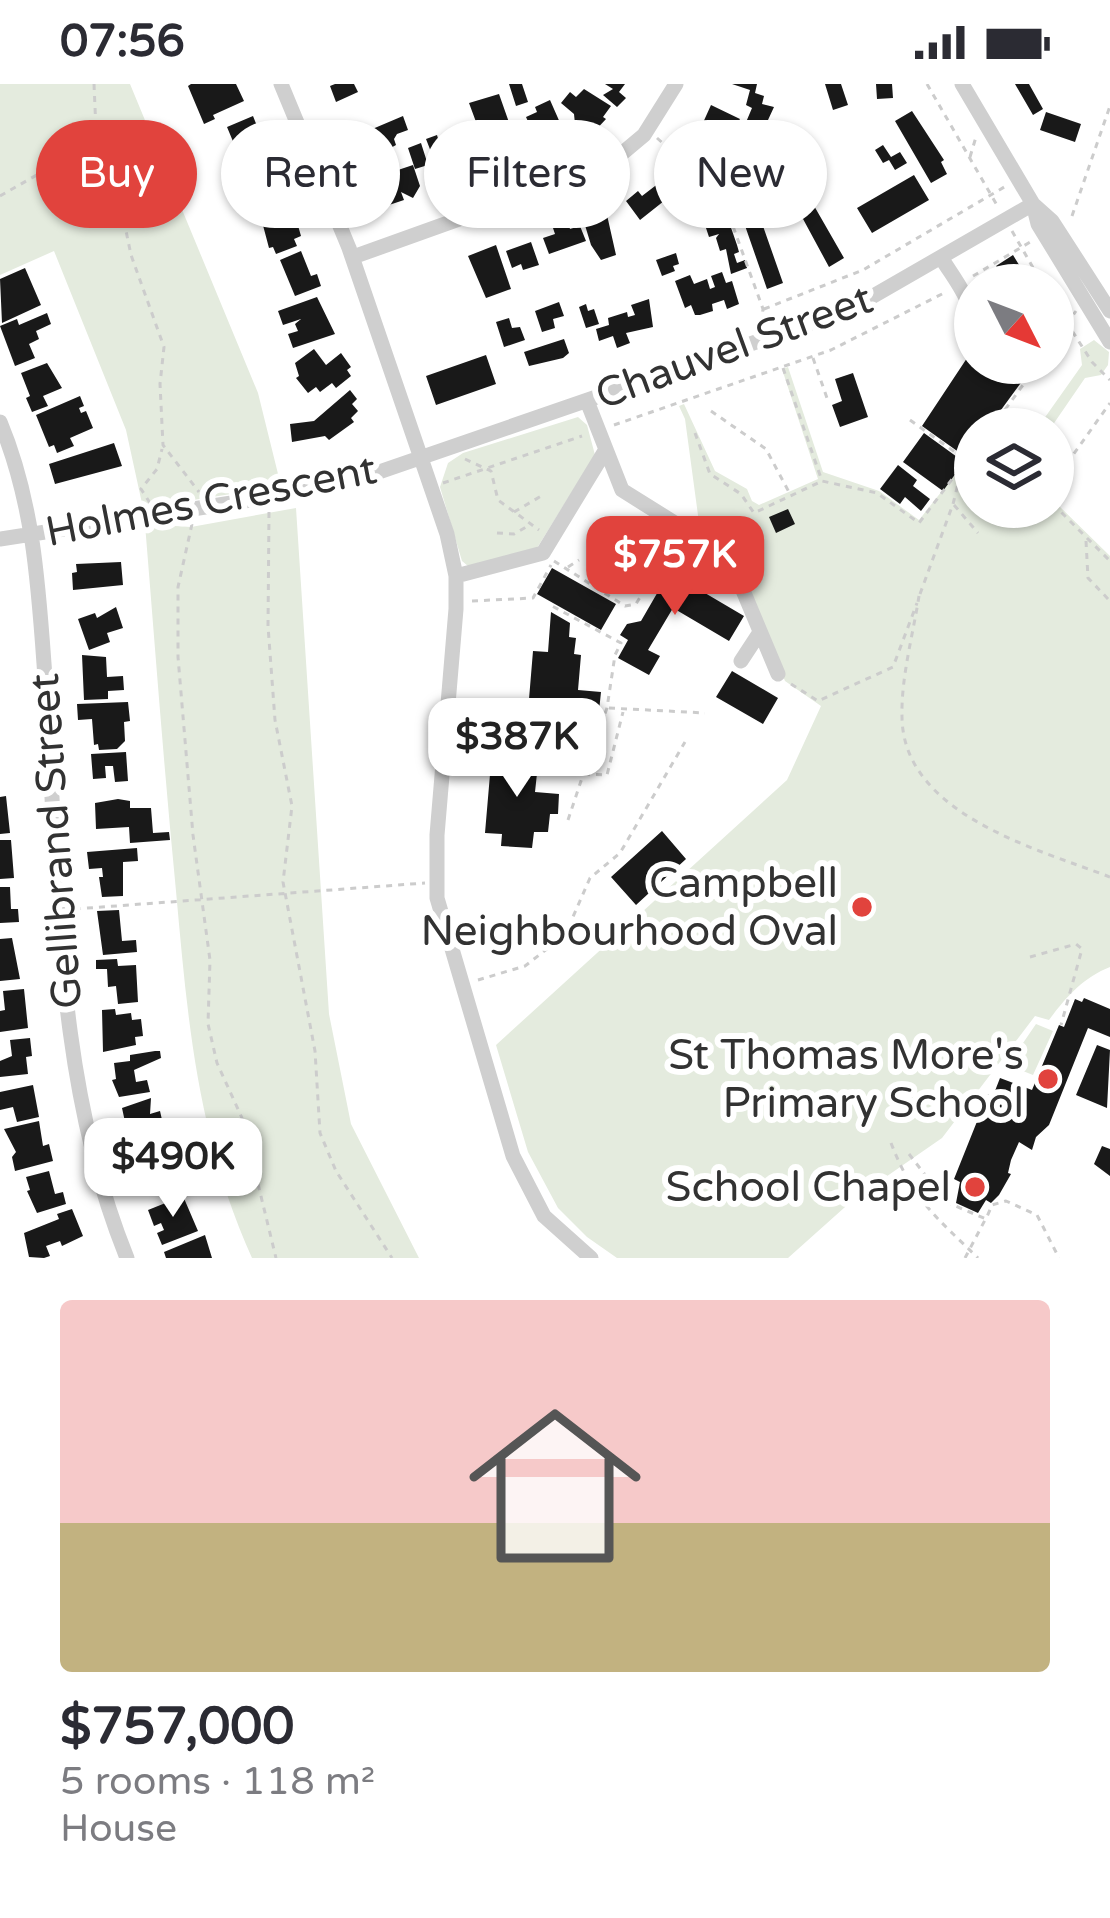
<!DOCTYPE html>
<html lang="en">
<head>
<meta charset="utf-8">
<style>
	body { margin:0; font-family:"Varela Round",sans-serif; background:#f7f7f7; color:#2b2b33; height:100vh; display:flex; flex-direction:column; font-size:45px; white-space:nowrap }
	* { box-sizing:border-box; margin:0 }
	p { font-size:39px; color:#7c7c81 }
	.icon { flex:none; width:66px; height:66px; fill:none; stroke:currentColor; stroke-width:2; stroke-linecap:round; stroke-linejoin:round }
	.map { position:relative; height:1174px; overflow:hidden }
	.drawer { display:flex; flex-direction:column; background:#fff; flex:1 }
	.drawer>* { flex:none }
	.top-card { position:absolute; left:36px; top:36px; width:1038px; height:108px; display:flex; gap:24px }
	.needle { width:78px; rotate:132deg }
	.controls { position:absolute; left:954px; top:180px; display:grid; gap:24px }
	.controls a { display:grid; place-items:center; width:120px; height:120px; border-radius:50%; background:#fff; box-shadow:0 3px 9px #0004; font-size:60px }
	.price { position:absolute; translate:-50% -102px; padding:0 27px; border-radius:24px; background:#fff; color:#222; font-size:39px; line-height:78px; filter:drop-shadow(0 3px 6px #0008) }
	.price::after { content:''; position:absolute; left:50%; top:72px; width:36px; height:27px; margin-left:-18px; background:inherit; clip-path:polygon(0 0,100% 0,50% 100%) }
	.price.current { background:#e1433d; color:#fff }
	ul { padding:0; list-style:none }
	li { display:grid; align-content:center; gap:24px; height:636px; padding:0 60px }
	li+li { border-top:3px solid #e1e1e2 }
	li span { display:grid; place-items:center; height:372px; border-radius:12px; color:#555 }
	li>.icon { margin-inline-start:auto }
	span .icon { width:216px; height:216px; fill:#fffc; stroke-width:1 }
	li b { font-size:51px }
	.pill { padding:0 42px; border-radius:54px; background:#fff; box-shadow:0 3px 9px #0004; font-size:42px; line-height:108px }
	.pill.current { background:#e1433d; color:#fff }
	.status { display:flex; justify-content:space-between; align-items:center; height:84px; padding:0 60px; background:#fff; direction:ltr }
	.status svg { height:33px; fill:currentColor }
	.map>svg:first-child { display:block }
	.green { fill:#e4ebde }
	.building { fill:#191919 }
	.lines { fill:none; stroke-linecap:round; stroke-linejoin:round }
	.path { stroke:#ccc; stroke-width:3; stroke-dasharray:6 6; stroke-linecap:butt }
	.minor { stroke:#cfcfcf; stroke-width:15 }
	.poi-dot { fill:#e1433d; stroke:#fff; stroke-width:4.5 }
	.labels { text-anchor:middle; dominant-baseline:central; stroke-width:12; stroke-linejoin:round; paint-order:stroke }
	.street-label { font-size:42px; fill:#323232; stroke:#fff }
	.poi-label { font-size:42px; fill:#323232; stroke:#fff; text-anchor:end }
</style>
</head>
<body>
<div class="status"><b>07:56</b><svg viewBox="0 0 49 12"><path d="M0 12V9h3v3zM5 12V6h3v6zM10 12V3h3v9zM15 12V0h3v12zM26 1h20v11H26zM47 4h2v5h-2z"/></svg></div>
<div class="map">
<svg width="1110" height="1174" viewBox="0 0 1110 1174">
	<rect width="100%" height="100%" fill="#fff"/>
	<path class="green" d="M0,0h130l128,309 23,93 -138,22 -17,-78 -72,-179 -54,24z
		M1094,256l15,12 -1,13 -7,10 -16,3 -35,51h-27l18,-6 41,-58 -2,-16z
		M788,283l35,105 56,19 40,29 38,-48 18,13v22h31l23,16 13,-16h11v-16l4,13 53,52v411c-26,10 -44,30 -61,53l-14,-4 -93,122 -88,61 -66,59h-171l-30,-21 -29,-29 -30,-56 -32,-107 291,-265 34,-74 -36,-25 -53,-129 -32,-22 -15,-111 -6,-13 5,-2 31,67 32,18 5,12 7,4 59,-26 -36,-110z
		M578,333l9,8 8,30 -58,93 -69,18 -6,-5 -22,-74 8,-24 15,-10z
		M296,424l33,506 22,110 68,134h-167c-55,-123 -64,-235 -76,-367 -12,-122 -21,-245 -31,-367l46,3z
		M1036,940l17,7 -20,44 -25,-10z"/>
	<path class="building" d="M191,0h45l8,17 -31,14 2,4 -11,5 -16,-38z
		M335,0h19l4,8 -22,10 -6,-16z
		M509,0h13l6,18 -12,4z
		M605,0h20l-6,8 7,6 -9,9 -14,-12 10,-6z
		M732,0h25l-2,9 9,3 -2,8 12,3 -12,26 -18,-6 8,-19 -6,-3 4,-15z
		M825,0h16l7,21 -15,5z
		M876,0h16l1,14 -16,1z
		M1015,0h14l14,25 -10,6z
		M584,5l27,17 -8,11 3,2 -14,15 -17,-10 -1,-10 -13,-11 9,-11 6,5z
		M499,10l13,37 6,-2 8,23 -22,8 -2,-8 -13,5 -20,-54z
		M550,16l11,25 -10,5 7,14 -17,7 -15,-34 11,-5 -2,-5z
		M711,21l29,14 -7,12 -9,-5 -8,19 -19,-9z
		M912,27l32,49 -3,2 6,12 -16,9 -36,-62z
		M1046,28l35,12 -6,18 -35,-12z
		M253,32l6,15 -6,2 9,21 -20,9 -15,-36z
		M403,32l5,14 -11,4 -3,5 2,6 -38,21 -12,-29 18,-12 6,5z
		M467,46l10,28 -12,4 3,8 -18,6 -8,-22 -9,3 -7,-18 11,-4 5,17 10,-4v-13z
		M421,59l7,22 -13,4 -7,-21z
		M883,61l8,12 9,-5 7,11 -12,7 -6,-10 -6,3 -8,-13z
		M782,66l62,108 -15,9 -53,-98 3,-2 -6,-12z
		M275,70l7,16 -15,6 12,21 -25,10 -9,-22 -11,4 -5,-12z
		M413,81l7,21 -7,12 -12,-6 3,8 -24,8 -4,-10 -7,3 -7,-19z
		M765,83l13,10 -22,31 -14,-9z
		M672,89l14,19 -13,10 -4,-5 -29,23 -14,-19 12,-10 4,5z
		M914,91l15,25 -57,33 -15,-25z
		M703,97l14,12 -10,13 -15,-13z
		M283,121l4,11 5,-2 5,8 4,14 -7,3 3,7 -21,8 -3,-7 -4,1 -9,-34z
		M749,124l5,5 4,-1 25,71 -16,6 -25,-72v-6z
		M601,127l1,5 5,-1 9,40 -15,5 -10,-15 -7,-23 5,-2 -1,-4z
		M727,132l10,29 2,7 -5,2 3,9 8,-3 2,8 -16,6 -5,-25 -6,2 -4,-13 3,-4 -10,3 -3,-9z
		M568,139l2,6 10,-3 6,15 -37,13 -6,-16 12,-4 -2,-6z
		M531,158l8,23 -16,5 -2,-6 -9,4 -6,-17z
		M496,161l15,44 -25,9 -18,-42z
		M301,167l10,25 6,-2 4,12 -26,10 -15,-36z
		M676,169l3,11 -6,2 2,5 -13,5 -6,-16z
		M1013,171l8,13 10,17h-24l-11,-19z
		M25,184l16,37 -39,18 -2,-44z
		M722,188l4,11 6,-2 7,23 -12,5 -3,-9 -12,4 1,7 -13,4h-5l-4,-10 -6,3 -10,-27 15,-6 4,9 13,-5 3,10 5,-2 -4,-11z
		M317,213l18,37 -42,14 -5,-14 10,-3 -3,-7 6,-5 -18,6 -5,-14z
		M649,215l4,28 -27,6 4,10 -13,5 -4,-12 -14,5 -3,-12 13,-4 -1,-7 19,-6 1,5 7,-2 -4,-10z
		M559,218l5,14 -11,3 2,9 -13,4 -7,-21z
		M586,220l2,7 6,-2 5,15 -13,4 -7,-21z
		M47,229l4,11 -15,7 3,8 -10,5 6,14 -20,8 -15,-40 17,-7 2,6z
		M509,234l3,10 8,-1 5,13 -21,7 -8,-25z
		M564,255l5,14 -6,5 -34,8 -5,-14z
		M975,262v17h40l13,10 -41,56h-12v17l-8,12 -45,-32z
		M314,265l12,16 15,-12 10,14 -4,3 4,6 -15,12 -4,-5 -12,9 -4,-5 -8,6 -12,-15 3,-2 -4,-13z
		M486,271l10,29 -60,21 -10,-29z
		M47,279l15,25 -19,8 5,10 -16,6 -6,-14 4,-2 -9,-23z
		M853,289l15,44 -28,10 -8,-22 10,-4 -7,-22z
		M350,306l7,9 -5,5 6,7 -7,7 3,4 -25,18 -4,-4 -33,6 -2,-18 24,-3z
		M80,312l4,10 -5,2 2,5 5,-2 7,17 -23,10 4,8 -17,7 -3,-8 -5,2 -13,-32z
		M924,349l40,29 -21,29 -40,-29z
		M114,359l8,23 -67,18 -6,-20z
		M898,381l19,15 -4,6 17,13 -9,12 -16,-14 -5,7 -20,-15z
		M788,425l7,15 -19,9 -7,-16z
		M121,478l2,23 -50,5 -1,-17 5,-1 -1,-8z
		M674,480l18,10 -4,9 56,33 -15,25 -56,-33 -25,42 12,6 -11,19 -31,-17 10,-18 -8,-5 7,-11 14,-3z
		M552,484l64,36 -15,26 -64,-36z
		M116,523l7,21 -16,5 3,9 -21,8 -11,-31 17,-6 2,5z
		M551,528l19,11 -1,14 7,1 -2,16 7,1 -3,35 23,2 -2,19h-8l-1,16 -16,-2 -2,21 -30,-3 1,-7 -17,-1 7,-84 15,1z
		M82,571l24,2 1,20 16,-1 1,14 -16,1v8l-24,1z
		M732,587l46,27 -15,26 -47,-27z
		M128,618l2,19 -6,1 1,19 -8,8 -18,1 -1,-6 -4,1 -2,-26 -14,1 -1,-16z
		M492,667l47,4 -4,37 24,2 -1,20h-8l-2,18h-14l-2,16 -31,-2 1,-12 -17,-1z
		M126,668l2,29 -13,1 -2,-16h-8l1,12 -13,1 -2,-25z
		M6,712l4,37 -10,1v-37z
		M118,715l12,2v7h21l2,25 16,-1 1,8 -40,3 -1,-16 -33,2 -1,-26z
		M662,747l24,28 -50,46 -25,-28z
		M0,756h11l3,38 -14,1z
		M137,764l1,13 -15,1v34l-21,1 -3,-20h4l-1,-9 -13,1 -2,-17z
		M0,803h10l1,22h7l1,13 -19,1z
		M119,826l3,31 14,-1 1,12 -34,3 -6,-44z
		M12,854l8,41 -20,2v-42z
		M117,875l1,7 18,-1 2,37 -20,2 -2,-18 -8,1 -1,-18h-11v-9z
		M24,905l4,39 -28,4v-21l5,-1 -2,-19z
		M1084,914l26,11v28l-22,-9 -39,97 -13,12 -4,13 -13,-8 -8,18 -3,13 3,1 -12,21 -8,8 -5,-3 -8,13 -22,-10 4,-21 -6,-3 34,-85 5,2 7,-18 32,12 27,-65 5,2 11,-28 7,3z
		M115,925l1,6 15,-2 1,7 9,-1 2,17 -8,1 1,8 -33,7 -1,-42z
		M30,954l2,18 -6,1 2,17 -28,3v-16l12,-5 -2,-16z
		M1097,961l13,5 -3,58 -31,-13z
		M155,967h5l1,7 -27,12 2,12 11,-2 3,12 -31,5 -7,-17 4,-1 -2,-16 16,-2v-6z
		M33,1001l6,32 -22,5 -4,-15 -13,3v-18z
		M151,1014l-1,16 10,-3 5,22 -35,12 -8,-37z
		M39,1037l4,25 6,-2 4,17 -38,10 -3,-14 4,-5 -12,-23z
		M162,1059l6,18 4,7 7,-2 5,17 -39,12 -13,-46z
		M1102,1062l8,3v27l-16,-12z
		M49,1087l6,23 8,-2 3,12 -29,9 -10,-22 3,-1 -4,-13z
		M183,1112l15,35 -36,14 -5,-12 7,-3 -3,-7 -7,3 -6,-16z
		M72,1125l11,27 -21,10 -2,-5 -14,5 4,10 -6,2 -15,-1 -5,-24 35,-14 -2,-5z
		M205,1151l7,23h-46l-2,-6z"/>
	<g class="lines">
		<path class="path" d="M94,0l2,46 30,57 -1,39 6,29 33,92 -4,37 3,61 36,47
			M927,0l71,123
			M657,54l65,58 41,113 -2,16
			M970,73l6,-20
			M0,112l70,-40 26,-26
			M1072,132l38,-110
			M1012,147l31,54
			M973,192l59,-35
			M1053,217l39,61 18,18
			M764,225l99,-39 143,-84
			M1053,260l23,-33
			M813,274l14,40
			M783,284l39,113 55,12 42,30 40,-53
			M711,327l55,38 24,45
			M910,336l56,40
			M614,341l217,-75 113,-57
			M991,345l48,-66
			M695,349l15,41 31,20 13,19 66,-31
			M465,375l26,12 7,29 41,30
			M443,399l139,-47
			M1053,399l57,-80
			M150,419l-9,-14 16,-20 5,-20
			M1053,420l57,57
			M954,421l24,28
			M269,428l-1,114 7,94 17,86 -9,76 32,169 5,82 16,38 56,87
			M514,428l29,-17
			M192,440l-14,63v70l15,178 17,125 -2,64 9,39 25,55 34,140
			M497,449l17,1 14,-8
			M1086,457l2,37 22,23
			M672,462l49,28
			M554,477l71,45 11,-2 35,-59v-7
			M568,483l11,-7
			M920,510l33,-90 9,-36 13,-17
			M919,512c-6,39 -18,81 -17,121 1,97 135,132 208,160
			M472,517l61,-3 18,-33
			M791,600l27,17 75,-34 24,-64
			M609,624l96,5
			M511,660l81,6 15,-42 8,-53 6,-12 -69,-37
			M584,690l23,1 16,-63
			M568,736l23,-69
			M75,825l350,-26
			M1030,873l46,-13 6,5 -21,76
			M478,896l47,-14 40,-31 25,-57 30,-25 65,-111
			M891,1059c22,57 45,74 87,115
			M909,1070l37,48 40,17 6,-14 14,-4 31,14 22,43
			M965,1174l20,-38"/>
		<path class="minor" d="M281,0l68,164 98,286 9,42v33l-19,226v63l76,258 31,60 47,42
			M962,0l71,120 19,17 58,90
			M1033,120l5,20 72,118
			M353,173l254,-91 37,-31 32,-51
			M942,175c16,26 42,54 24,84
			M587,317l35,89 107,67 49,117
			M0,338c36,86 39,176 46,269 13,189 8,388 81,567
			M0,455l270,-42 109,-25 470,-162 184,-106
			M456,492l87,-23 62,-102
			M741,577l19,-29"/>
	</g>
	<g class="poi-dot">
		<circle cx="862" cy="823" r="12"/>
		<circle cx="1048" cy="995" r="12"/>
		<circle cx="975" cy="1103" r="12"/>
	</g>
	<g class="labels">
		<g class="street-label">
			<text transform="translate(734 263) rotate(-20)">Chauvel Street</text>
			<text transform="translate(211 417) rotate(-11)">Holmes Crescent</text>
			<text transform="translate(56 757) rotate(-94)">Gellibrand Street</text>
		</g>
		<g class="poi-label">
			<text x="838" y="799">Campbell<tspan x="838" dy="48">Neighbourhood Oval</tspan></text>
			<text x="1024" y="971">St Thomas More's<tspan x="1024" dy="48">Primary School</tspan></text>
			<text x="951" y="1103">School Chapel</text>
		</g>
	</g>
</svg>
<div class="controls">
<a><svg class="needle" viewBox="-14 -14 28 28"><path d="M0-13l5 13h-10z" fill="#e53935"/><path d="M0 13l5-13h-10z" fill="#7c7c81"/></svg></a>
<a><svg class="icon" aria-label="layers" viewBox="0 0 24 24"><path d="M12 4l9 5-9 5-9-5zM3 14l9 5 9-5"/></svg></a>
</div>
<b class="price current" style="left:675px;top:534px">$757K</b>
<b class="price" style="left:517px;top:716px">$387K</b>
<b class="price" style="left:173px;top:1136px">$490K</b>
<div class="top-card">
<a class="pill current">Buy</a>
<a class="pill">Rent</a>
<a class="pill">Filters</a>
<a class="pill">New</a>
</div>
</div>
<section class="drawer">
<ul>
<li><span style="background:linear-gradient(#f6c9c9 60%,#c2b280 0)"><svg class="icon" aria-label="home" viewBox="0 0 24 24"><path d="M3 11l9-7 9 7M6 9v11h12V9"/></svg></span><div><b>$757,000</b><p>5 rooms · 118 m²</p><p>House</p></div></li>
</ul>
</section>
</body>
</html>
